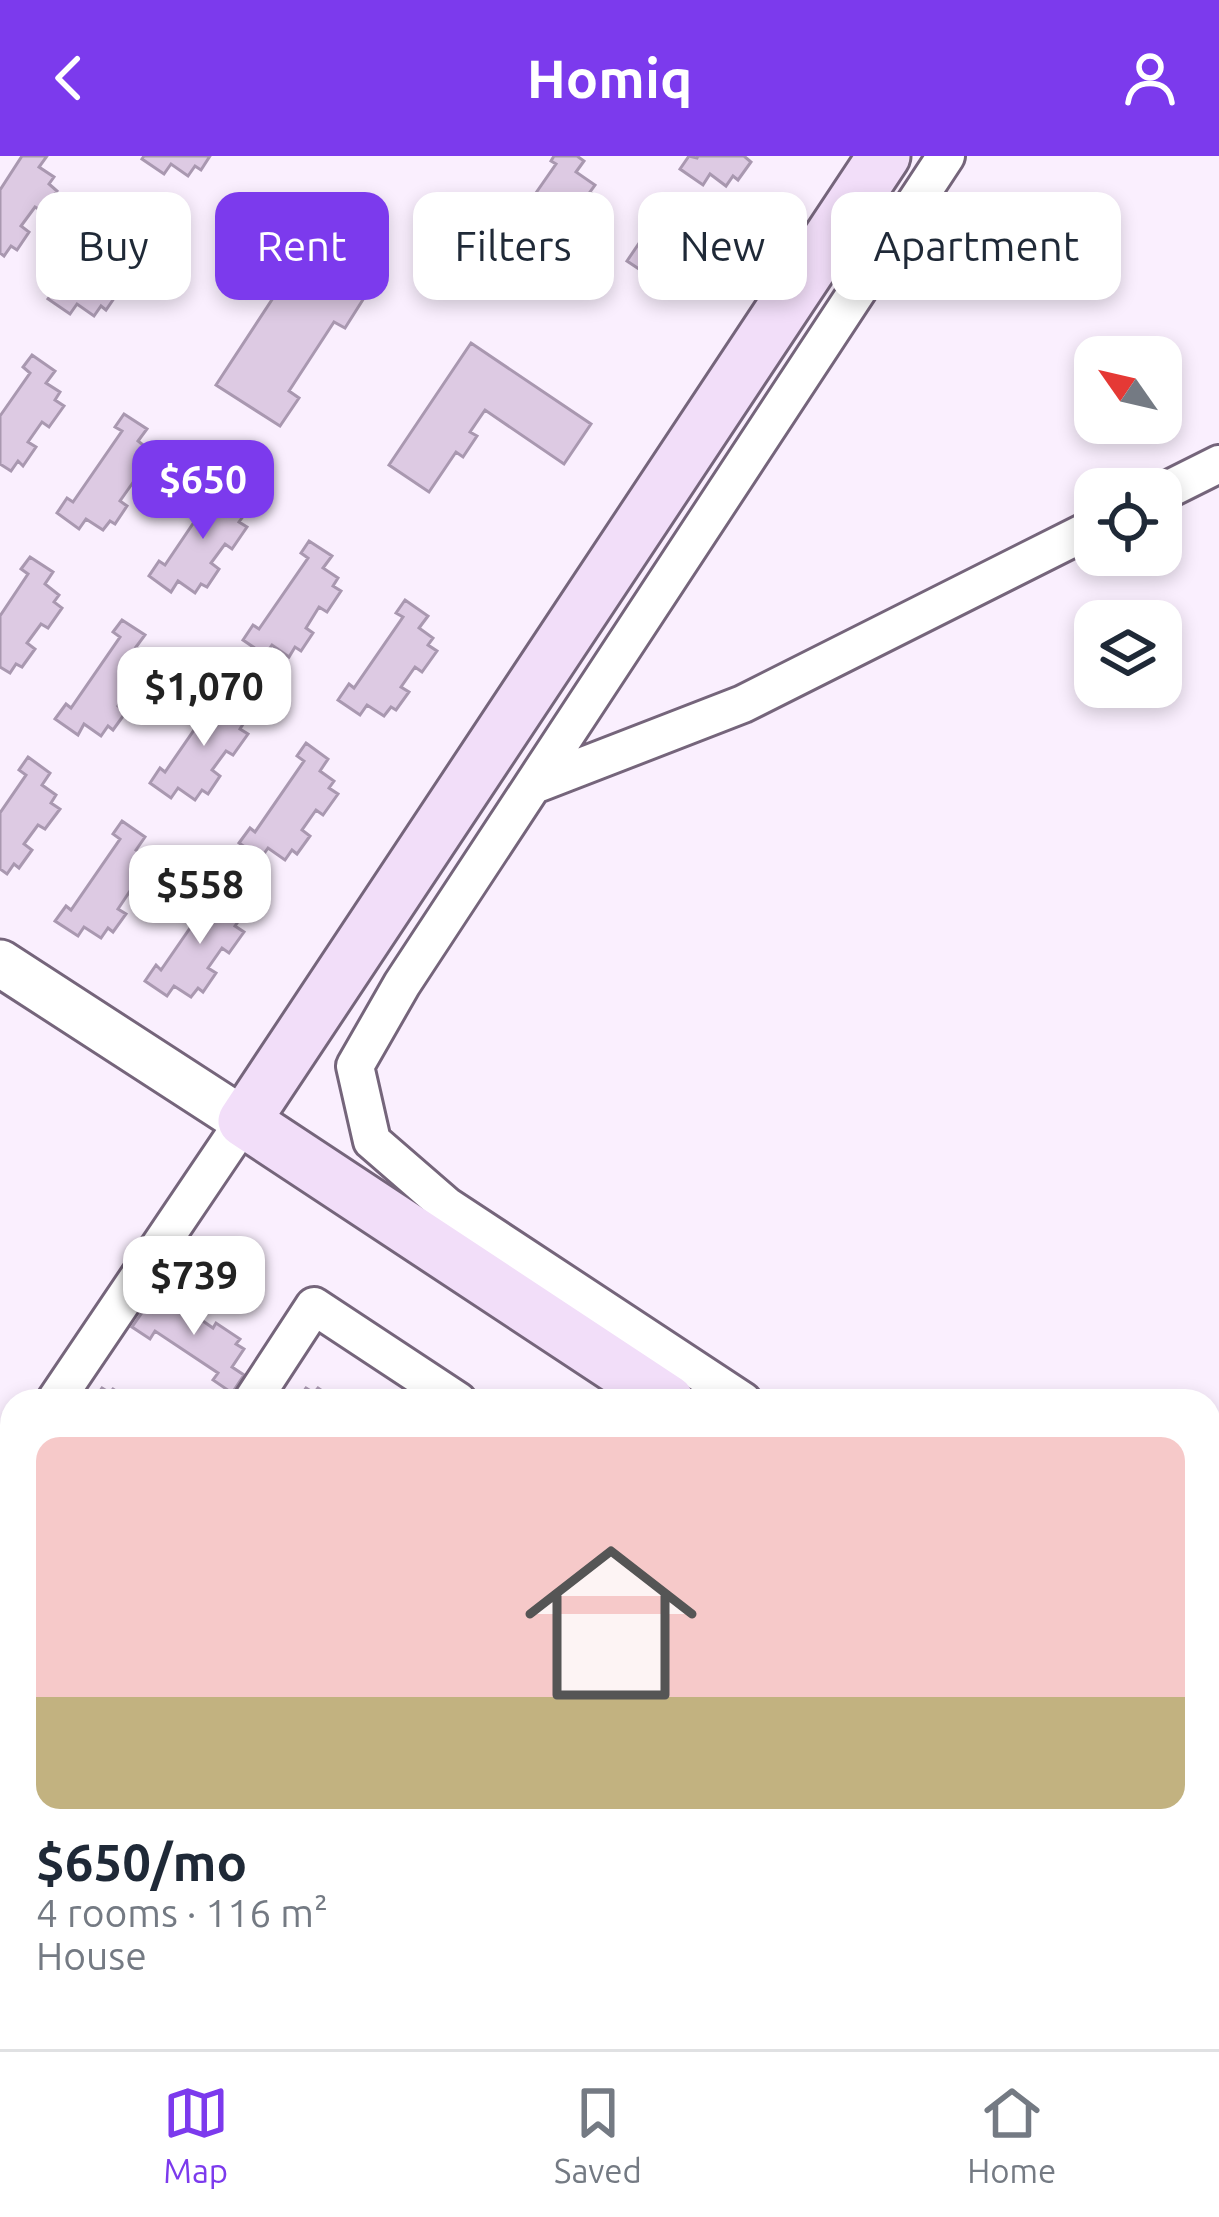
<!DOCTYPE html>
<html lang="en">
<head>
<meta charset="utf-8">
<style>
	body { margin:0; font-family:Ubuntu,sans-serif; background:#f2f2f3; color:#1f2937; height:100vh; display:flex; flex-direction:column; font-size:45px; white-space:nowrap }
	* { box-sizing:border-box; margin:0 }
	p { font-size:39px; color:#747a83 }
	.icon { flex:none; width:66px; height:66px; fill:none; stroke:currentColor; stroke-width:2; stroke-linecap:round; stroke-linejoin:round }
	.map { position:relative; flex:1; overflow:hidden }
	.side { position:absolute; left:0px; top:1233px; width:1221px; height:660px; display:flex; flex-direction:column; background:#fff; border-radius:36px 36px 0 0; box-shadow:0 6px 18px #0003 }
	.side>* { flex:none }
	.banner { position:absolute; left:36px; top:36px; width:1149px; height:108px; display:flex; gap:24px }
	.needle { width:78px; rotate:304deg }
	.fabs { position:absolute; left:1074px; top:180px; display:grid; gap:24px }
	.fabs a { display:grid; place-items:center; width:108px; height:108px; border-radius:24px; background:#fff; box-shadow:0 6px 18px #0003; font-size:60px }
	.price { position:absolute; translate:-50% -102px; padding:0 27px; border-radius:24px; background:#fff; color:#222; font-size:39px; line-height:78px; filter:drop-shadow(0 3px 6px #0008) }
	.price::after { content:''; position:absolute; left:50%; top:72px; width:36px; height:27px; margin-left:-18px; background:inherit; clip-path:polygon(0 0,100% 0,50% 100%) }
	.price.on { background:#7c3aed; color:#fff }
	ul { padding:0; list-style:none }
	li { display:grid; align-content:center; gap:24px; height:636px; padding:0 36px }
	li span { display:grid; place-items:center; height:372px; border-radius:24px; color:#555 }
	li>.icon { margin-inline-start:auto }
	span .icon { width:216px; height:216px; fill:#fffc; stroke-width:1 }
	li b { font-size:51px }
	.chip { padding:0 42px; border-radius:24px; background:#fff; box-shadow:0 6px 18px #0003; font-size:42px; line-height:108px }
	.chip.on { background:#7c3aed; color:#fff }
	header { display:flex; justify-content:space-between; align-items:center; height:156px; padding:0 36px; background:#7c3aed; color:#fff; font-size:54px; font-weight:600 }
	.tabs { display:flex; justify-content:space-around; align-items:center; height:168px; border-top:3px solid #e0e1e3; background:#fff; font-size:33px; color:#747a83 }
	.tabs a { display:grid; justify-items:center; gap:6px }
	.tabs .on { color:#7c3aed }
	.map>svg:first-child { display:block }
	.lines { fill:none; stroke-linecap:round; stroke-linejoin:round }
	.canal { stroke:#b788c9; stroke-width:36 }
	.building { fill:#ddcae3; stroke:#a998b0; stroke-width:3 }
	.minor-casing { stroke:#75657b; stroke-width:42 }
	.tertiary-casing { stroke:#75657b; stroke-width:51 }
	.secondary-casing { stroke:#75657b; stroke-width:57 }
	.minor { stroke:#fff; stroke-width:36 }
	.tertiary { stroke:#fff; stroke-width:45 }
	.secondary { stroke:#f2def9; stroke-width:51 }
</style>
</head>
<body>
<header><svg class="icon" aria-label="back" viewBox="0 0 24 24"><path d="M15 5l-7 7 7 7"/></svg>Homiq<svg class="icon" aria-label="person" viewBox="0 0 24 24"><circle cx="12" cy="8" r="4"/><path d="M4 21q1-7 8-7t8 7"/></svg></header>
<div class="map">
<svg width="1219" height="1893" viewBox="0 0 1219 1893">
	<rect width="100%" height="100%" fill="#faeffe"/>
	<g class="lines">
		<path class="canal" d="M1211,1532l8,-11"/>
	</g>
	<path class="building" d="M22,0h25l-8,11 15,10 -5,7 8,7 -15,20 -7,-4 -14,19 8,6 -12,18 -6,-4 -7,10 -4,-3v-63z
		M144,0h66l-9,14 -6,-4 -7,10 -17,-12 -7,10 -22,-15z
		M554,0h23l7,5 -8,11 19,13 -5,7 6,5 -15,22 -6,-4 -7,10 -37,-25 25,-36 -5,-3z
		M689,0l8,2 1,-2h46l7,6 -13,18 -5,-4 -7,10 -16,-12 -7,11 -23,-16z
		M115,43l22,16 -8,12 15,10 -6,7 9,6 -15,21 -7,-5 -14,20 8,5 -13,19 -5,-4 -7,10 -17,-12 -7,10 -22,-15 11,-15 5,3 49,-70 -7,-6z
		M657,50l23,15 -8,12 19,12 -5,8 6,4 -16,22 -6,-4 -7,10 -36,-24 25,-37 -5,-3z
		M300,101l64,41 -19,30 -11,-6 -45,69 10,7 -19,28 -64,-41z
		M471,187l120,81 -27,40 -79,-54 -15,22 7,4 -14,21 -7,-5 -27,40 -40,-27z
		M32,199l23,16 -9,12 14,9 -5,8 9,6 -15,21 -7,-5 -14,20 8,5 -13,19 -5,-5 -7,10 -11,-7v-48l30,-43 -7,-6z
		M124,258l23,15 -9,12 14,11 -5,7 8,6 -14,21 -7,-5 -14,20 7,5 -12,18 -5,-3 -7,9 -17,-11 -7,10 -22,-16 10,-15 6,4 49,-71 -7,-4z
		M215,321l23,15 -9,12 15,11 -5,7 8,5 -15,22 -7,-5 -14,19 8,6 -12,18 -6,-3 -6,9 -17,-12 -7,11 -22,-16 10,-15 6,4 48,-71 -7,-5z
		M309,385l23,15 -9,12 15,10 -5,8 8,5 -14,21 -8,-5 -13,21 7,5 -12,18 -6,-4 -6,10 -17,-12 -7,10 -22,-15 10,-15 6,4 49,-71 -7,-5z
		M30,401l23,15 -8,12 14,11 -5,7 8,6 -14,20 -7,-4 -14,19 8,6 -13,18 -6,-3 -6,9 -10,-6v-51l28,-42 -7,-5z
		M405,444l23,16 -9,12 14,10 -5,7 9,6 -15,21 -7,-5 -14,20 8,5 -13,18 -5,-3 -7,9 -17,-11 -7,10 -22,-15 11,-16 5,4 49,-71 -7,-4z
		M122,464l23,15 -9,12 14,10 -5,8 9,5 -15,21 -7,-5 -14,20 8,6 -13,18 -5,-4 -7,10 -17,-12 -6,11 -23,-16 11,-15 5,4 49,-71 -7,-5z
		M216,528l23,15 -9,12 15,10 -5,8 8,5 -15,21 -7,-4 -14,19 8,6 -12,18 -6,-4 -7,10 -17,-12 -7,10 -21,-15 10,-15 5,4 49,-71 -7,-5z
		M306,587l22,16 -8,12 14,10 -5,7 9,6 -15,21 -7,-5 -14,20 8,6 -13,18 -5,-4 -7,10 -17,-12 -7,10 -22,-15 11,-15 5,4 49,-71 -7,-5z
		M28,601l22,16 -8,12 14,10 -5,8 9,6 -15,20 -7,-4 -14,19 8,6 -13,18 -5,-4 -7,10 -7,-5v-56l26,-38 -7,-5z
		M122,665l23,16 -9,13 14,9 -5,8 9,5 -15,22 -7,-6 -14,21 8,5 -13,18 -5,-4 -7,10 -17,-11 -6,9 -23,-15 11,-15 5,4 49,-71 -7,-5z
		M212,725l23,16 -9,12 14,10 -5,7 9,6 -15,21 -7,-5 -14,20 8,5 -13,19 -5,-4 -7,9 -17,-11 -7,10 -22,-15 11,-16 5,5 49,-71 -7,-5z
		M163,1138l8,6 4,-5 28,19 -3,5 13,9 3,-5 24,16 -4,5 8,5 -12,18 12,8 -12,18 -19,-13 5,-7 -63,-42 -5,8 -18,-12 14,-20 6,5z
		M102,1232l8,5 3,-4 18,12h-38z
		M306,1232l8,5 4,-5 19,13h-40z
		M0,1431l12,9v49l-12,-8z
		M3,1680l9,4v43l-12,-8v-34z
		M0,1805l12,8 -1,59 -11,-8z
		M65,1881h54l5,3 -4,5 6,4h-70z
		M264,1881l7,3 2,-3h42l8,5 -4,5 3,2h-66z"/>
	<g class="lines">
		<defs>
			<path id="minor" d="M1161,337l58,-29
				M534,629l209,-81 352,-177
				M55,1245l189,-280
				M252,1245l62,-95 144,95
				M743,1245l-296,-195 -75,-65 -17,-75 47,-82 544,-828
				M0,1327l12,-17
				M0,1544l12,8
				M1209,1551l10,7
				M0,1628l12,-19
				M1209,1653l10,-16
				M507,1881l18,12
				M32,1893l8,-12
				M235,1893l8,-12
				M427,1893l7,-12
				M629,1893l9,-12
				M838,1893l7,-12
				M1050,1893l8,-12"/>
			<path id="tertiary" d="M0,807l244,158"/>
			<path id="secondary" d="M668,1245l-424,-280 640,-965
				M1209,1603l10,7"/>
		</defs>
		<use href="#minor" class="minor-casing"/>
		<use href="#tertiary" class="tertiary-casing"/>
		<use href="#secondary" class="secondary-casing"/>
		<use href="#minor" class="minor"/>
		<use href="#tertiary" class="tertiary"/>
		<use href="#secondary" class="secondary"/>
	</g>
</svg>
<div class="fabs">
<a><svg class="needle" viewBox="-14 -14 28 28"><path d="M0-13l5 13h-10z" fill="#e53935"/><path d="M0 13l5-13h-10z" fill="#747a83"/></svg></a>
<a><svg class="icon" aria-label="locate" viewBox="0 0 24 24"><circle cx="12" cy="12" r="6"/><path d="M12 2v4M12 18v4M2 12h4M18 12h4"/></svg></a>
<a><svg class="icon" aria-label="layers" viewBox="0 0 24 24"><path d="M12 4l9 5-9 5-9-5zM3 14l9 5 9-5"/></svg></a>
</div>
<b class="price on" style="left:203px;top:386px">$650</b>
<b class="price" style="left:204px;top:593px">$1,070</b>
<b class="price" style="left:200px;top:791px">$558</b>
<b class="price" style="left:194px;top:1182px">$739</b>
<div class="banner">
<a class="chip">Buy</a>
<a class="chip on">Rent</a>
<a class="chip">Filters</a>
<a class="chip">New</a>
<a class="chip">Apartment</a>
</div>
<section class="side">
<ul>
<li><span style="background:linear-gradient(#f6c9c9 70%,#c2b280 0)"><svg class="icon" aria-label="home" viewBox="0 0 24 24"><path d="M3 11l9-7 9 7M6 9v11h12V9"/></svg></span><div><b>$650/mo</b><p>4 rooms · 116 m²</p><p>House</p></div></li>
</ul>
</section>
</div>
<nav class="tabs">
<a class="on"><svg class="icon" aria-label="map" viewBox="0 0 24 24"><path d="M3 6l6-2 6 2 6-2v14l-6 2-6-2-6 2zM9 4v14M15 6v14"/></svg>Map</a>
<a><svg class="icon" aria-label="saved" viewBox="0 0 24 24"><path d="M7 4h10v16l-5-4-5 4z"/></svg>Saved</a>
<a><svg class="icon" aria-label="home" viewBox="0 0 24 24"><path d="M3 11l9-7 9 7M6 9v11h12V9"/></svg>Home</a>
</nav>
</body>
</html>
